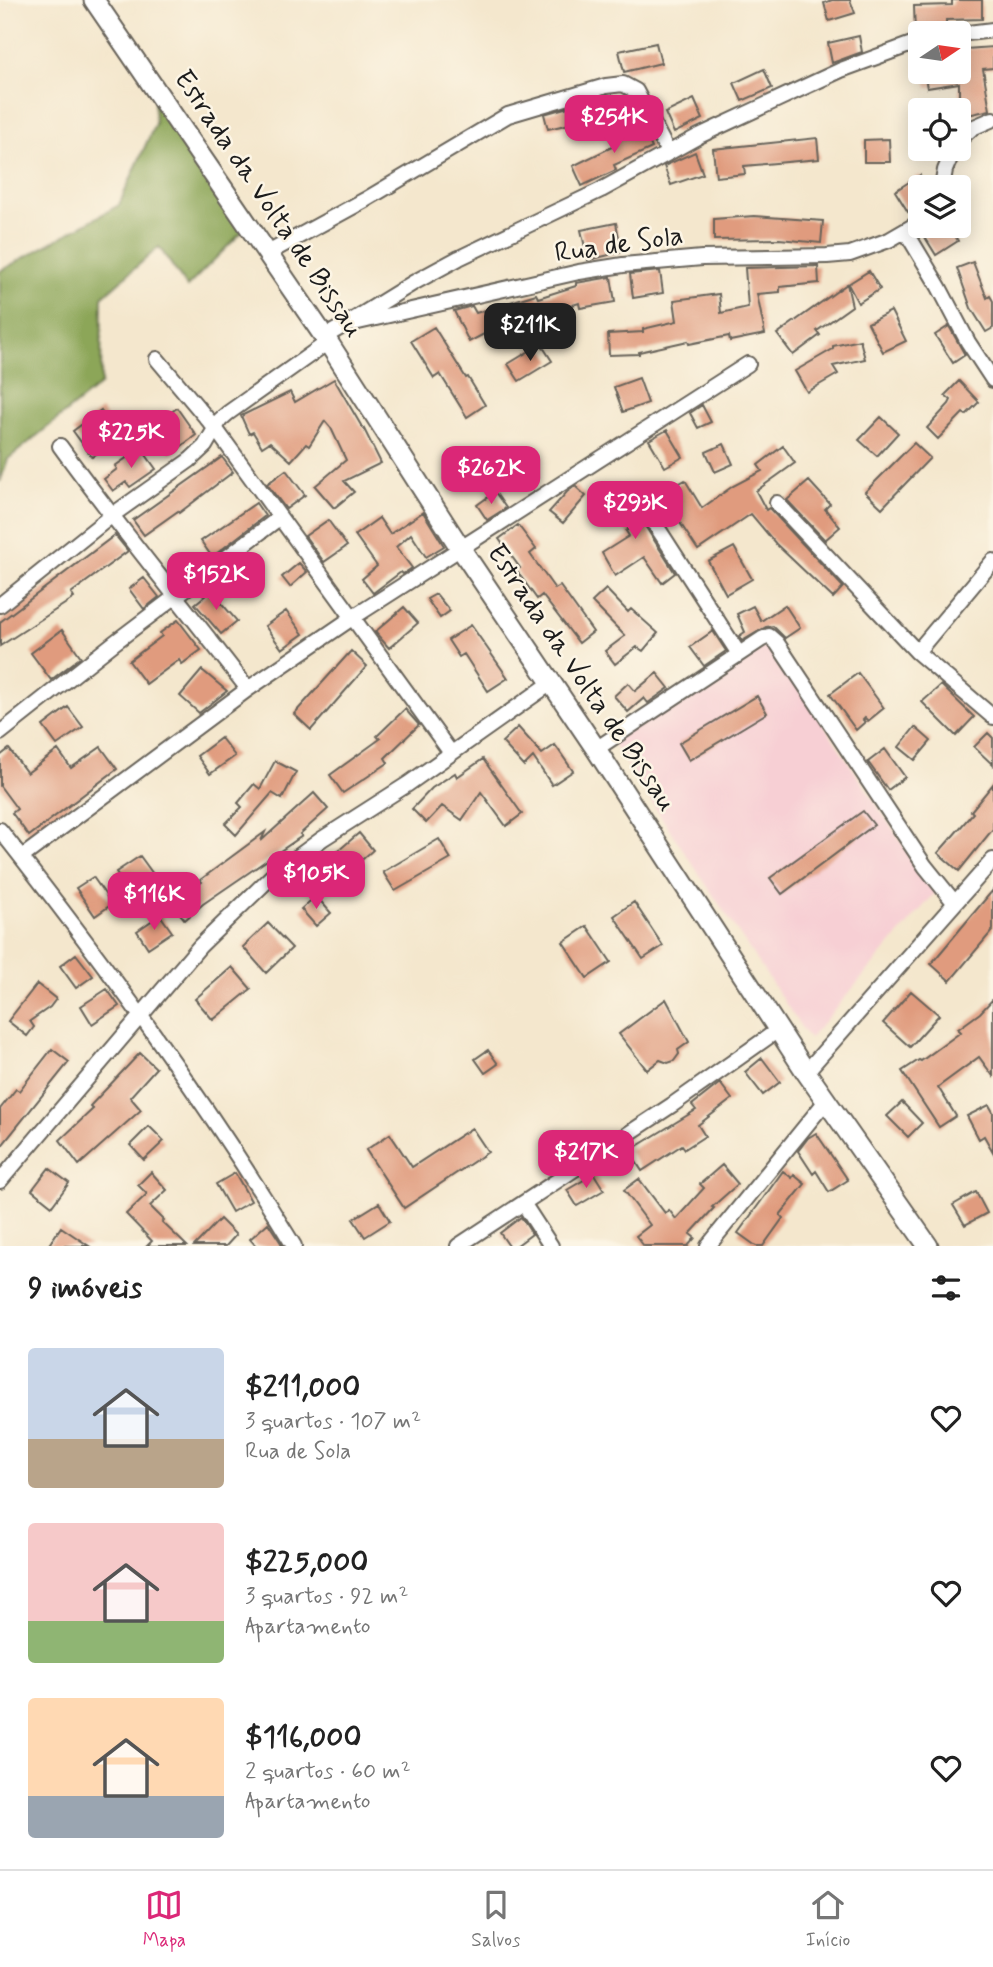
<!DOCTYPE html>
<html lang="pt">
<head>
<meta charset="utf-8">
<style>
	body { margin:0; font-family:Mynerve,sans-serif; background:#f6f6f6; color:#222; height:100vh; display:flex; flex-direction:column; font-size:26px; white-space:nowrap }
	* { box-sizing:border-box; margin:0 }
	p { font-size:23px; color:#767676 }
	.icon { flex:none; width:38px; height:38px; fill:none; stroke:currentColor; stroke-width:2; stroke-linecap:round; stroke-linejoin:round }
	.map { position:relative; height:1246px; overflow:hidden }
	.panel { display:flex; flex-direction:column; background:#fff; flex:1 }
	.panel>* { flex:none }
	.needle { width:46px; rotate:77deg }
	.fabs { position:absolute; left:908px; top:21px; display:grid; gap:14px }
	.fabs a { display:grid; place-items:center; width:63px; height:63px; border-radius:7px; background:#fff; box-shadow:0 4px 18px #0003; font-size:35px }
	.price { position:absolute; translate:-50% -60px; padding:0 16px; border-radius:14px; background:#db2777; color:#fff; font-size:23px; line-height:46px; filter:drop-shadow(0 2px 4px #0008) }
	.price::after { content:''; position:absolute; left:50%; top:42px; width:21px; height:16px; margin-left:-10px; background:inherit; clip-path:polygon(0 0,100% 0,50% 100%) }
	.price.selected { background:#222; color:#fff }
	ul { padding:0; list-style:none }
	li { display:flex; align-items:center; gap:21px; height:175px; padding:0 28px }
	li span { display:grid; place-items:center; flex:none; width:196px; height:140px; border-radius:7px; color:#555 }
	li>.icon { margin-inline-start:auto }
	span .icon { width:84px; height:84px; fill:#fffc; stroke-width:1 }
	li b { font-size:30px }
	h2 { display:flex; justify-content:space-between; align-items:center; height:84px; padding:0 28px; font-size:30px }
	.tabs { display:flex; justify-content:space-around; align-items:center; height:98px; border-top:2px solid #e0e0e0; background:#fff; font-size:19px; color:#767676 }
	.tabs a { display:grid; justify-items:center; gap:4px }
	.tabs .selected { color:#db2777 }
	.map>svg:first-child { display:block }
	.built { fill:#f7cfd4 }
	.forest { fill:#8ca659; stroke:#54613a; stroke-width:2 }
	.building { fill:#e09b7e }
	.lines { fill:none; stroke-linecap:round; stroke-linejoin:round }
	.street-casing { stroke:#68635a; stroke-width:18 }
	.secondary-casing { stroke:#68635a; stroke-width:23 }
	.street { stroke:#fff; stroke-width:14 }
	.secondary { stroke:#fff; stroke-width:19 }
	.labels { text-anchor:middle; dominant-baseline:central; stroke-width:5; stroke-linejoin:round; paint-order:stroke }
	.street-label { font-size:28px; fill:#1c1c1c; stroke:#fcf5e5 }
</style>
</head>
<body>
<div class="map">
<svg width="993" height="1246" viewBox="0 0 993 1246">
	<rect width="100%" height="100%" fill="#fcf5e5"/>
	<filter id="ink" filterUnits="userSpaceOnUse"><feTurbulence type="fractalNoise" baseFrequency=".0143" numOctaves="2"/><feDisplacementMap in="SourceGraphic" scale="14" xChannelSelector="R" yChannelSelector="G"/><feConvolveMatrix kernelMatrix="1 2 1 2 8 2 1 2 1" color-interpolation-filters="sRGB"/></filter>
	<filter id="wash" filterUnits="userSpaceOnUse"><feTurbulence type="fractalNoise" baseFrequency=".00686" numOctaves="4" result="noise"/><feDisplacementMap in="SourceGraphic" scale="28" xChannelSelector="R" yChannelSelector="G"/><feGaussianBlur stdDeviation="1.57" result="paint"/><feColorMatrix in="noise" values="0 0 0 0 0 0 0 0 0 0 0 0 0 0 0 0 0 1.4 0 .05"/><feComposite in="paint" operator="in"/></filter>
	<g filter="url(#wash)">
		<rect width="100%" height="100%" fill="#f4e7cd"/>
		<path class="built" d="M770,643l165,250 -126,146 -199,-299z"/>
		<path class="forest" d="M154,97l89,134 -56,56 -28,-40 -57,50 -1,87 -93,75 -8,23v-211l119,-66 36,-81z"/>
		<g id="blocks">
			<path class="building" d="M832,0h18l5,13 -26,8 -5,-18z
				M952,0h30v19l-36,1v13l-31,-1 -1,-26 38,-1z
				M859,36l3,16 -30,11 -4,-20z
				M656,43l5,20 -37,9 -5,-21z
				M993,47v21l-10,1 7,41 -31,7v-34l-32,5 -3,-16h43l-1,-23z
				M764,69l8,19 -30,13 -8,-18z
				M694,99l9,20 -29,14 -9,-20z
				M579,104l4,17 -35,8 -4,-15z
				M641,123l11,25 -38,17 2,5 -34,16 -9,-20 43,-21 -4,-9z
				M817,138l2,21 -75,7 1,8 -29,3 -3,-28z
				M889,139l1,23h-26v-22z
				M695,152l8,22 -32,11 -7,-19z
				M920,175l8,12h-8v17l-12,8 -13,-21z
				M754,216l69,5 -2,22 -42,-4 -65,1v-21z
				M616,223l6,29 -34,8 -7,-30z
				M936,226h13l9,15 -22,14 -13,-21z
				M973,262l14,36 3,-2 3,5v27l-7,4 -15,-24 -14,-40z
				M818,266l1,17 -39,4v5l-23,2 8,40 -35,7 -1,-5 -40,8 -1,-3 -49,11v2l-30,1 -1,-21 35,-2v-3l34,-8 -3,-21 45,-6 2,19 27,-6 -3,-39z
				M660,271l3,22 -30,5 -3,-24z
				M869,271l11,18 -22,14 -10,-19z
				M611,277l4,25 -35,6 -1,-5 -29,9 -1,-2 -35,13v-1l-29,9 1,2 -17,9 -15,-31 18,-5 4,7 60,-19 2,4 38,-12v-3z
				M847,284l5,22 -35,25 3,4 -27,20 -16,-21z
				M891,311l15,30 -23,11 -15,-29z
				M949,326l16,29 -12,8 -18,-28z
				M434,327l32,51 2,-1 17,28 -18,12 -27,-43 -6,4 -23,-37z
				M860,340l5,19 -32,7 5,8 -31,18 -12,-21 38,-22v-3z
				M541,344l11,17 -33,20 -11,-17z
				M639,378l9,25 -25,9 -9,-25z
				M334,379l28,48h1l18,36 -37,18 10,11 -20,16 -19,-22 31,-26 -15,-32 -6,-7 -16,25 -3,-2 -15,17 -21,-19 -8,5 -9,-15 -4,2 -8,-18 49,-24 5,10z
				M959,381l20,21 -13,13 -3,-2 -25,26 -11,-11 22,-24 2,-4 -6,-5z
				M702,405l9,17 -13,6 -8,-15z
				M177,408l19,27 -25,19 -19,-28z
				M101,410l19,26 -28,21 -19,-26z
				M881,417l17,16 -21,23 -18,-16z
				M667,430l16,27 -18,10 -16,-27z
				M914,443l16,15 -48,50 -17,-16z
				M724,444l9,20 -18,8 -9,-20z
				M783,446l12,17 -39,28 10,19 3,-2 74,79 -10,11 -57,-54 -25,-30 -53,36 -37,-56 24,-14 17,28 31,-22 29,-15 -4,-6z
				M141,448l15,21 -26,18 -4,-5 -13,9 -9,-12 13,-10 -2,-3z
				M222,457l11,15 -54,41 -1,-2 -34,24 -11,-15z
				M286,470l19,25 -19,14 -19,-25z
				M809,481l21,23 -5,5 15,18 -15,13 -38,-40z
				M575,486l11,10 -23,27 -14,-11 18,-20z
				M625,487l13,18v10l37,58 -13,10 -18,-26 -29,19 -13,-23 27,-17 -3,-5 3,-2 -21,-30z
				M495,492l11,16 -19,12 -10,-15z
				M256,503l9,13 -53,41 -11,-16z
				M423,512l21,34 -18,11 -15,-23 -15,13 16,21 -9,6 -2,-2 -28,21 -11,-14 15,-13 -22,-31 24,-17 11,16z
				M328,520l19,26 -23,16 -19,-26z
				M518,525l18,24 -6,5 25,35 5,-3 33,46 -14,11 -37,-48 -5,4 -21,-29 4,-2 -21,-29z
				M115,535l13,16 -57,42 3,5 -74,48v-24z
				M734,547l18,32 -26,15 -18,-33z
				M299,563l8,9 -17,15 -8,-10z
				M144,578l15,19 -15,12 -15,-20z
				M606,589l22,23 3,-3 27,24 -15,18 -6,-4 -22,17 -10,-13 20,-15 -33,-34z
				M211,591l26,30 -16,13 -26,-30z
				M436,594l14,17 -10,7 -13,-19z
				M785,605l15,23 -15,10 -12,-12 -7,1 -24,14 -3,-5 6,-4 -8,-18 16,-8 8,15z
				M404,607l14,16 -29,25 -14,-16z
				M286,611l17,23 -21,15 -17,-23z
				M178,620l23,30 -19,14 -3,-4 -33,24 -17,-23 33,-25 -2,-3z
				M471,625l37,53 -20,13 -24,-37 -5,3 -11,-17z
				M62,630l19,27 -30,23 -20,-27z
				M713,631l13,20 -22,15 -14,-19z
				M351,651l16,15 -56,64 -17,-16z
				M202,670l25,21 -28,22 -19,-17z
				M657,673l12,15 -21,15 -4,-5 -16,14 -14,-16 14,-13 7,8z
				M858,673l26,35 -16,13 -3,-3 -2,2 2,2 -9,8 -26,-36z
				M941,685l33,32 -18,19 -34,-34z
				M757,696l10,17 -78,47 -10,-17z
				M68,707l15,20 -26,18 -14,-19z
				M405,709l14,16 -34,33 3,5 -45,30 -13,-18 50,-36 -3,-3z
				M518,727l24,27 13,-9 18,26 -21,14 -19,-28 -9,9 -22,-24z
				M915,727l16,14 -16,19 -16,-13z
				M988,733l5,5v27l-19,-18z
				M221,738l14,18 -25,18 -13,-18z
				M101,747l16,22 -88,67 -17,-23 5,-4 -17,-23v-30l9,-7 18,24 31,-23 13,18z
				M885,749l20,28 -17,13 -20,-28z
				M483,759l39,55 -16,12 -25,-34 -19,28 -20,-14 -16,17 -14,-14 20,-21 23,-15 2,4z
				M275,761l21,11 -14,27 -10,-6 -36,42 -11,-11 17,-17 -4,-4 16,-19 6,5z
				M993,784v45l-34,42 -21,-18 35,-40 -2,-2z
				M314,793l14,16 -28,25 2,2 -99,68 -18,16 -12,-15 29,-23 -2,-2 65,-48 -4,9z
				M863,811l11,14 -92,69 -12,-16z
				M359,833l14,17 -27,24 -15,-17z
				M439,839l12,20 -56,32 -12,-19z
				M140,856l13,18 -24,18 -13,-20z
				M93,877l19,27 -17,12 -19,-28z
				M993,890v40l-43,51 -19,-17z
				M316,896l15,17 -15,13 -15,-17z
				M634,902l29,44 -20,13 -29,-43z
				M160,915l12,17 -24,16 -11,-17z
				M268,923l24,25 -26,25 -23,-26z
				M587,926l24,36 -24,16 -24,-36z
				M76,954l17,22 -17,12 -16,-22z
				M232,967l19,22 -38,31 -18,-21z
				M37,984l19,15 -6,8 -20,14 4,6 -7,9 -19,-15z
				M107,989l12,17 -27,18 -11,-18z
				M911,991l28,24 -29,32 -27,-24z
				M666,999l23,43 -11,8 1,4 -5,7 -6,2 -8,-3 -13,10 -28,-36z
				M993,999v77l-14,-19 -41,30 18,29 -17,11 -37,-56 17,-11 2,1 40,-29 -3,-3 22,-16z
				M52,1049l17,13 -69,86v-39l16,-20 3,2z
				M488,1050l10,14 -13,9 -10,-14z
				M140,1053l16,15 -26,29 11,13 -62,55 -19,-25 33,-31 -3,-3z
				M762,1058l18,24 -17,13 -18,-23z
				M720,1083l12,16 -34,26 7,11 -20,13 -3,-4 -40,26 -13,-20 67,-41 -4,-5z
				M902,1102l20,21 -14,14 -21,-21z
				M989,1105l4,7v40l-9,-16 -5,3 -12,-23z
				M149,1126l15,15 -20,19 -14,-15z
				M472,1128l16,24 -84,56 -38,-58 24,-16 22,33z
				M816,1133l32,47 -19,12 -13,-21 -3,3 -15,-23 10,-13z
				M722,1165l16,19 -26,23 2,1 -24,26 5,4 -7,8h-44l-8,-10 14,-11 -26,-35 15,-11 26,34 4,-3 7,9 28,-31 -4,-4z
				M49,1168l20,15 -17,23 -20,-16z
				M783,1171l9,7 2,-3 11,9 -25,31 3,3 -20,28h-7l-18,-13z
				M151,1172l16,18 -17,16 14,14 -2,2 25,24h-40l5,-5 -26,-27 21,-20 -9,-9z
				M235,1173l16,28 -19,11 -16,-28z
				M594,1174l10,16 -27,16 -10,-16z
				M976,1192l11,21 -22,12 -12,-20z
				M379,1203l11,18 -25,16 -12,-18z
				M521,1217l11,17 -16,12h-7l-9,-13z
				M220,1219l16,16 -10,11h-32z
				M268,1223l15,23h-27l-6,-7z
				M61,1227l28,19h-41z"/>
		</g>
	</g>
	<g filter="url(#ink)">
		<use href="#blocks" fill-opacity="0" stroke="#68635a" stroke-width="2"/>
		<g class="lines">
			<defs>
				<path id="street" d="M959,34l34,-4
					M959,140l13,-12 21,-9
					M942,187l3,-17 9,-21
					M906,232l33,55 29,55 25,38
					M268,253l97,-53 143,-85 98,-29 17,-2 13,7 32,61
					M345,325l68,-42 46,-25 142,-68 98,-54 142,-66 79,-29
					M324,337l21,-12 234,-53 44,-7 79,-7 125,-2 23,-2 39,-14 31,-18
					M157,359l58,69 236,325
					M60,446c60,83 126,162 188,243
					M777,503l140,149 76,65
					M646,510l93,144
					M0,605l111,-89 79,-56 15,-14 15,-26 8,-7 100,-71
					M917,652l76,-91
					M0,733l114,-90 165,-125
					M596,749l166,-110 7,-3 8,7 148,223 29,36
					M0,830c106,135 205,269 294,416
					M22,857l226,-168 104,-71 396,-254
					M806,1072l187,-212
					M0,1181l200,-235 72,-70 50,-37 86,-55 143,-101
					M523,1203l28,43
					M458,1246l214,-141 106,-75
					M708,1246l118,-145"/>
				<path id="secondary" d="M94,0l234,342 133,207 135,200 210,323 122,174"/>
			</defs>
			<use href="#street" class="street-casing"/>
			<use href="#secondary" class="secondary-casing"/>
			<use href="#street" class="street"/>
			<use href="#secondary" class="secondary"/>
		</g>
	</g>
	<g class="labels">
		<g class="street-label">
			<text transform="translate(268 204) rotate(56)">Estrada da Volta de Bissau</text>
			<text transform="translate(619 245) rotate(-8)">Rua de Sola</text>
			<text transform="translate(581 678) rotate(56)">Estrada da Volta de Bissau</text>
		</g>
	</g>
</svg>
<div class="fabs">
<a><svg class="needle" viewBox="-14 -14 28 28"><path d="M0-13l5 13h-10z" fill="#e53935"/><path d="M0 13l5-13h-10z" fill="#767676"/></svg></a>
<a><svg class="icon" aria-label="locate" viewBox="0 0 24 24"><circle cx="12" cy="12" r="6"/><path d="M12 2v4M12 18v4M2 12h4M18 12h4"/></svg></a>
<a><svg class="icon" aria-label="layers" viewBox="0 0 24 24"><path d="M12 4l9 5-9 5-9-5zM3 14l9 5 9-5"/></svg></a>
</div>
<b class="price" style="left:614px;top:155px">$254K</b>
<b class="price selected" style="left:530px;top:363px">$211K</b>
<b class="price" style="left:131px;top:470px">$225K</b>
<b class="price" style="left:491px;top:506px">$262K</b>
<b class="price" style="left:635px;top:541px">$293K</b>
<b class="price" style="left:216px;top:612px">$152K</b>
<b class="price" style="left:316px;top:911px">$105K</b>
<b class="price" style="left:154px;top:932px">$116K</b>
<b class="price" style="left:586px;top:1190px">$217K</b>
</div>
<section class="panel">
<h2>9 imóveis<svg class="icon" aria-label="filters" viewBox="0 0 24 24"><path d="M4 7h16M4 17h16"/><circle cx="9" cy="7" r="2"/><circle cx="15" cy="17" r="2"/></svg></h2>
<ul>
<li><span style="background:linear-gradient(#c9d6e8 65%,#b9a48a 0)"><svg class="icon" aria-label="home" viewBox="0 0 24 24"><path d="M3 11l9-7 9 7M6 9v11h12V9"/></svg></span><div><b>$211,000</b><p>3 quartos · 107 m²</p><p>Rua de Sola</p></div><svg class="icon" aria-label="heart" viewBox="0 0 24 24"><path d="M12 20l-8-8c-3-5 5-10 8-4 3-6 11-1 8 4z"/></svg></li>
<li><span style="background:linear-gradient(#f6c9c9 70%,#8fb573 0)"><svg class="icon" aria-label="home" viewBox="0 0 24 24"><path d="M3 11l9-7 9 7M6 9v11h12V9"/></svg></span><div><b>$225,000</b><p>3 quartos · 92 m²</p><p>Apartamento</p></div><svg class="icon" aria-label="heart" viewBox="0 0 24 24"><path d="M12 20l-8-8c-3-5 5-10 8-4 3-6 11-1 8 4z"/></svg></li>
<li><span style="background:linear-gradient(#ffd9b3 70%,#9aa5b1 0)"><svg class="icon" aria-label="home" viewBox="0 0 24 24"><path d="M3 11l9-7 9 7M6 9v11h12V9"/></svg></span><div><b>$116,000</b><p>2 quartos · 60 m²</p><p>Apartamento</p></div><svg class="icon" aria-label="heart" viewBox="0 0 24 24"><path d="M12 20l-8-8c-3-5 5-10 8-4 3-6 11-1 8 4z"/></svg></li>
</ul>
</section>
<nav class="tabs">
<a class="selected"><svg class="icon" aria-label="map" viewBox="0 0 24 24"><path d="M3 6l6-2 6 2 6-2v14l-6 2-6-2-6 2zM9 4v14M15 6v14"/></svg>Mapa</a>
<a><svg class="icon" aria-label="saved" viewBox="0 0 24 24"><path d="M7 4h10v16l-5-4-5 4z"/></svg>Salvos</a>
<a><svg class="icon" aria-label="home" viewBox="0 0 24 24"><path d="M3 11l9-7 9 7M6 9v11h12V9"/></svg>Início</a>
</nav>
</body>
</html>
